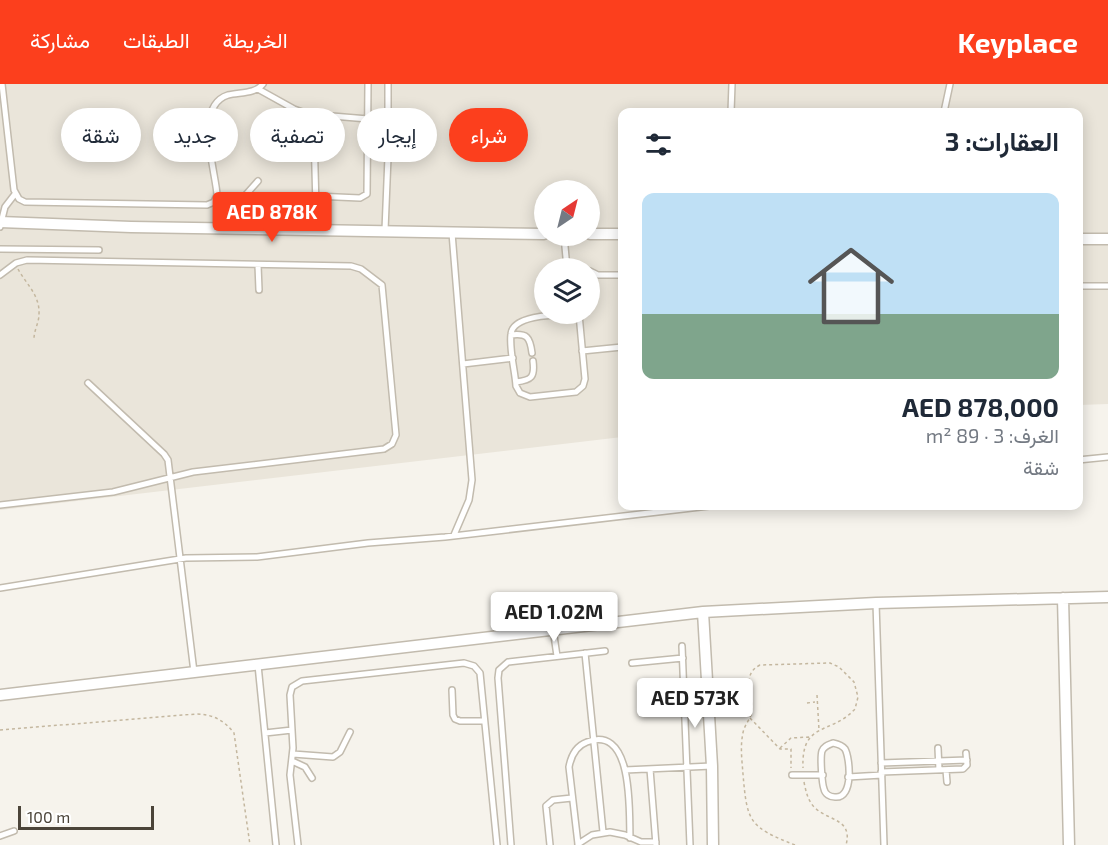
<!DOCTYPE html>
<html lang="ar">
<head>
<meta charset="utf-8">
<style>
	body { margin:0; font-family:"Exo 2",Vazirmatn,sans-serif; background:#f6f6f7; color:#1f2937; direction:rtl; height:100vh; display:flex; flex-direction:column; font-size:22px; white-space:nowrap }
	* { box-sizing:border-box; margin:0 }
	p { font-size:20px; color:#747a83 }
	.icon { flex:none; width:33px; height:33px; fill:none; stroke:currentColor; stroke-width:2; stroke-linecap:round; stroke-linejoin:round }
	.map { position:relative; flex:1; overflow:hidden; direction:ltr }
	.drawer { position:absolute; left:618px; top:24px; width:465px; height:402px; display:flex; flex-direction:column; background:#fff; border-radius:12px; box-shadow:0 3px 15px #0003; direction:rtl }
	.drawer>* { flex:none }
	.banner { position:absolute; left:18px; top:24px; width:510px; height:54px; direction:rtl; display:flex; gap:12px }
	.needle { width:39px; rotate:35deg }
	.buttons { position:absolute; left:534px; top:96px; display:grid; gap:12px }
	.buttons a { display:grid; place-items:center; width:66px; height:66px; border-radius:50%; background:#fff; box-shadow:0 3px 15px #0003; font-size:30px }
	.scale { position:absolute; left:18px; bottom:15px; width:136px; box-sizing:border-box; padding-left:6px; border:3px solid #4b4439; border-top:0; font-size:16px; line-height:21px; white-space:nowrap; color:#4b4439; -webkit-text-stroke:4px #fff; paint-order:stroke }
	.price { position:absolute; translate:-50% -51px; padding:0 14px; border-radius:6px; background:#fff; color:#222; font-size:20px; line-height:39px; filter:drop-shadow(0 2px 3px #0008) }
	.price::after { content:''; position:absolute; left:50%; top:36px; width:18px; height:14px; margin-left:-9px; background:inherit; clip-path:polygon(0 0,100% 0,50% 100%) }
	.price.selected { background:#fc3f1d; color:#fff }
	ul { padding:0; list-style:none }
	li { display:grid; align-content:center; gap:12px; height:318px; padding:0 24px }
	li+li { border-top:2px solid #e0e1e3 }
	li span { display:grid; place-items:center; height:186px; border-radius:12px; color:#555 }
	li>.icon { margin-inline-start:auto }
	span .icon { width:108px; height:108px; fill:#fffc; stroke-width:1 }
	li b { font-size:26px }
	h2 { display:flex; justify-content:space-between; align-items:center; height:72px; padding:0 24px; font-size:26px }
	.pill { padding:0 21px; border-radius:27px; background:#fff; box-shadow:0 3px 15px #0003; font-size:21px; line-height:54px }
	.pill.selected { background:#fc3f1d; color:#fff }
	header { display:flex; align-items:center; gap:36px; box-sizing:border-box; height:84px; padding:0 30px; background:#fc3f1d; color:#fff }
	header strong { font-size:28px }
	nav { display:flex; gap:33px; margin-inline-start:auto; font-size:21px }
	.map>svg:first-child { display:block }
	.residential { fill:#eae5da; fill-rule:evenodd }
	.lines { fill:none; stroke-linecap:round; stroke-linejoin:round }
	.service-casing { stroke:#c2bbae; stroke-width:8 }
	.minor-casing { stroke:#c2bbae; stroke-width:13 }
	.path { stroke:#c4b79f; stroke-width:1.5; stroke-dasharray:3 3; stroke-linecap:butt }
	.service { stroke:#fff; stroke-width:5 }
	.minor { stroke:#fff; stroke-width:10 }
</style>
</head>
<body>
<header>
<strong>Keyplace</strong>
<nav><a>الخريطة</a><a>الطبقات</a><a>مشاركة</a></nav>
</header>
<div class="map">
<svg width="1108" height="761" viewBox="0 0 1108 761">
	<rect width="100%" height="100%" fill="#f6f3ec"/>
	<path class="residential" d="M0,0h1108v320l-29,1 -1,-293h-456v325l-622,73zM544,106h46v46h-46zM544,184h46v46h-46z"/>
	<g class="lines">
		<defs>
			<path id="service" d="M2,0l12,106 5,9 6,3 182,3 7,-3 3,-7c-1,-23 -24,-89 11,-100 12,-3 27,-1 35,-11
				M258,5l36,20 14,5 60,5
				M731,28l1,-28
				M944,28l6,-28
				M308,30l6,18 2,75
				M315,112l45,2 7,-4 1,-110
				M214,118l29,-4 15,-17
				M0,143l5,-20 10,-13
				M385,146l3,-73v-73
				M452,149l20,247 -3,20 -15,35
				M564,152l3,32
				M0,165l99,1
				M258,181l1,25
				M590,187l8,4h24
				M0,191l16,-12 11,-3 324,6 10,3 21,16 14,150 -4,9 -8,5 -191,23 -80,20 -113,13
				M1078,202h30
				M579,230l6,65 -2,7 -7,6 -46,5 -10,-4 -4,-7c-1,-16 -7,-36 -5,-52 2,-21 52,-19 68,-20z
				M511,251c16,-2 19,2 21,18
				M582,267l40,-4
				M463,280l50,-6
				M516,298c16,-2 19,-5 17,-21
				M88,299l76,71 4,6 26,212
				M1078,376l30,-3
				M0,504l186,-30 71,-1 111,-14 77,-6 264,-31
				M876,519l8,242
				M553,545l4,27
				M682,562l8,199
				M585,569l18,179
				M632,579l51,-5
				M258,581l18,180
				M452,606l1,25 2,4 5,2h24
				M265,649l27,-3
				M833,659c5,1 9,2 12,6 5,9 9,50 -10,48 -5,0 -10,-3 -11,-8 -2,-5 -4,-32 -2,-38 2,-5 6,-6 11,-8z
				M938,664l1,22
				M293,670l40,3 7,-5 10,-20
				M292,677l13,6 7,11
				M881,679l86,-3
				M650,685l6,76
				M625,686l87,-4
				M946,686l1,12
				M881,688l82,-3 4,-4 -1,-12
				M792,691h31
				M848,693l34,-2
				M0,752l14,-5
				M578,760l-9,-77c2,-11 7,-21 18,-25 47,-18 42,70 43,96
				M578,760l14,-9 18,-3 15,3 16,7h15
				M298,761l-8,-70 3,-27 -3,-53 2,-8 10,-6 162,-18 10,3 6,7 17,172
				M511,761l-13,-167 1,-8 9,-8 97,-11
				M550,761l-4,-39 7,-6 19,-2"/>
			<path id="minor" d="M0,138l131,5 413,7
				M590,150h32
				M1078,155h30
				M1063,514l6,247
				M703,528l9,154 1,79
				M0,611l703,-83 173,-9 232,-6"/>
		</defs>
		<use href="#service" class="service-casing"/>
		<use href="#minor" class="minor-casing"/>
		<path class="path" d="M18,185c8,15 22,26 21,45 0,9 -5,16 -5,25
			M817,611l2,35
			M807,619l8,-1
			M750,634l30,31h11v19
			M0,646l196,-16c16,0 28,6 38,19l16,112
			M780,664l11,-10 19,-1
			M804,698c2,10 4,19 11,26 14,13 38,11 31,37
			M795,761c-46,-18 -48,-23 -52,-71 -1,-13 -3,-28 0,-41 1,-8 8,-14 9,-22 2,-16 -12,-36 8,-46l70,-2 9,4 15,15 4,15 -3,12c-24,26 -54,12 -52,59"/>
		<use href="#service" class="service"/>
		<use href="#minor" class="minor"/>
	</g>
</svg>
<div class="buttons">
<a><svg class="needle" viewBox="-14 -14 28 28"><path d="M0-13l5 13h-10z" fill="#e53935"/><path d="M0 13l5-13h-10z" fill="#747a83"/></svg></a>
<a><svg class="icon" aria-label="layers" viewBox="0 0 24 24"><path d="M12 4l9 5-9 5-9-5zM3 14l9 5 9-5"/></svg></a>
</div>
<div class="scale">100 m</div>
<b class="price selected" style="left:272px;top:159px">AED 878K</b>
<b class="price" style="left:554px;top:559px">AED 1.02M</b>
<b class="price" style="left:695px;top:645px">AED 573K</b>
<div class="banner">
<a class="pill selected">شراء</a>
<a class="pill">إيجار</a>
<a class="pill">تصفية</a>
<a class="pill">جديد</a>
<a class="pill">شقة</a>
</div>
<section class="drawer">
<h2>العقارات: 3<svg class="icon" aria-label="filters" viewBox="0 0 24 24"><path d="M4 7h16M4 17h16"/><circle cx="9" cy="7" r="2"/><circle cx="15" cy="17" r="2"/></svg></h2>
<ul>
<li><span style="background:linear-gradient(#bfe0f5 65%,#7fa58c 0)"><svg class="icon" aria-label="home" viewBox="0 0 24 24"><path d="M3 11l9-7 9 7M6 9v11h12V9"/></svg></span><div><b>AED 878,000</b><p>الغرف: 3 · 89 m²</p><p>شقة</p></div></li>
</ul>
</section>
</div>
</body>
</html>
